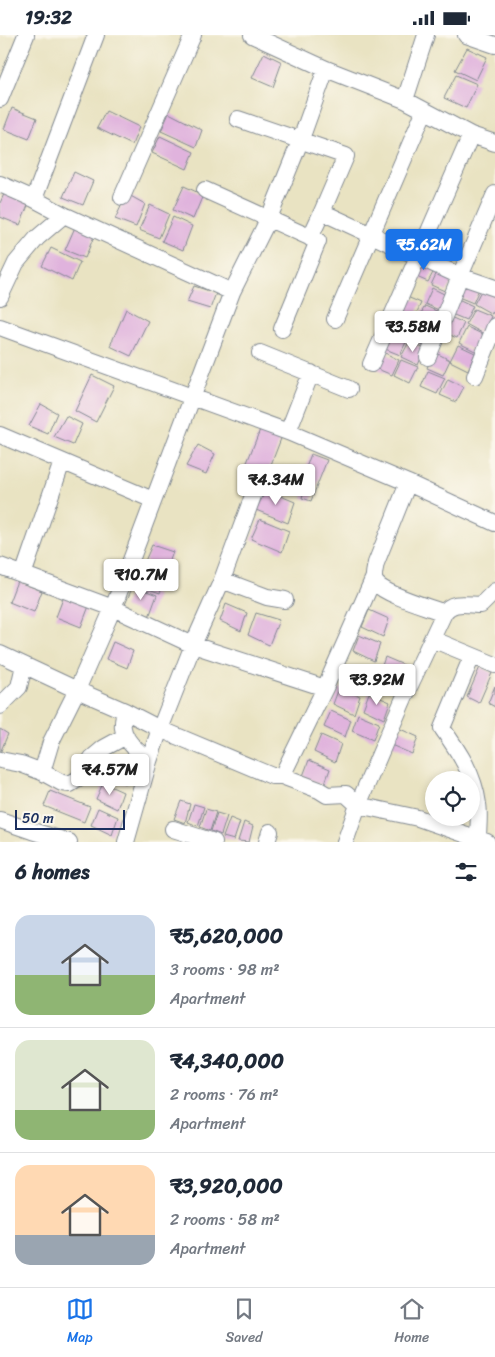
<!DOCTYPE html>
<html lang="en">
<head>
<meta charset="utf-8">
<style>
	body { margin:0; font-family:Sriracha,sans-serif; background:#f6f6f7; color:#1f2937; height:100vh; display:flex; flex-direction:column; font-size:19px; white-space:nowrap }
	* { box-sizing:border-box; margin:0 }
	p { font-size:16px; color:#747a83 }
	.icon { flex:none; width:28px; height:28px; fill:none; stroke:currentColor; stroke-width:2; stroke-linecap:round; stroke-linejoin:round }
	.map { position:relative; height:807px; overflow:hidden }
	.details { display:flex; flex-direction:column; background:#fff; flex:1 }
	.details>* { flex:none }
	.buttons { position:absolute; left:425px; top:736px; display:grid; gap:10px }
	.buttons a { display:grid; place-items:center; width:55px; height:55px; border-radius:50%; background:#fff; box-shadow:0 2px 8px #0003; font-size:25px }
	.scale { position:absolute; left:15px; bottom:12px; width:110px; box-sizing:border-box; padding-left:5px; border:2px solid #1b2f5e; border-top:0; font-size:14px; line-height:18px; white-space:nowrap; color:#1b2f5e; -webkit-text-stroke:4px #fbf7ec; paint-order:stroke }
	.price { position:absolute; translate:-50% -42px; padding:0 11px; border-radius:5px; background:#fff; color:#222; font-size:16px; line-height:32px; filter:drop-shadow(0 1px 2px #0008) }
	.price::after { content:''; position:absolute; left:50%; top:30px; width:15px; height:11px; margin-left:-8px; background:inherit; clip-path:polygon(0 0,100% 0,50% 100%) }
	.price.on { background:#1a73e8; color:#fff }
	ul { padding:0; list-style:none }
	li { display:flex; align-items:center; gap:15px; height:125px; padding:0 15px }
	li+li { border-top:1px solid #e0e1e3 }
	li span { display:grid; place-items:center; flex:none; width:140px; height:100px; border-radius:15px; color:#555 }
	li>.icon { margin-inline-start:auto }
	span .icon { width:60px; height:60px; fill:#fffc; stroke-width:1 }
	li b { font-size:21px }
	h2 { display:flex; justify-content:space-between; align-items:center; height:60px; padding:0 15px; font-size:21px }
	.status { display:flex; justify-content:space-between; align-items:center; height:35px; padding:0 25px; background:#fff; direction:ltr }
	.status svg { height:14px; fill:currentColor }
	.tabs { display:flex; justify-content:space-around; align-items:center; height:70px; border-top:1px solid #e0e1e3; background:#fff; font-size:14px; color:#747a83 }
	.tabs a { display:grid; justify-items:center; gap:2px }
	.tabs .on { color:#1a73e8 }
	.map>svg:first-child { display:block }
	.building { fill:#e0b3dd }
	.lines { fill:none; stroke-linecap:round; stroke-linejoin:round }
	.minor-casing { stroke:#828990; stroke-width:18 }
	.minor { stroke:#fff; stroke-width:16 }
</style>
</head>
<body>
<div class="status"><b>19:32</b><svg viewBox="0 0 49 12"><path d="M0 12V9h3v3zM5 12V6h3v6zM10 12V3h3v9zM15 12V0h3v12zM26 1h20v11H26zM47 4h2v5h-2z"/></svg></div>
<div class="map">
<svg width="495" height="807" viewBox="0 0 495 807">
	<rect width="100%" height="100%" fill="#fbf7ec"/>
	<filter id="ink" filterUnits="userSpaceOnUse"><feTurbulence type="fractalNoise" baseFrequency=".02" numOctaves="2"/><feDisplacementMap in="SourceGraphic" scale="10" xChannelSelector="R" yChannelSelector="G"/><feConvolveMatrix kernelMatrix="1 2 1 2 8 2 1 2 1" color-interpolation-filters="sRGB"/></filter>
	<filter id="wash" filterUnits="userSpaceOnUse"><feTurbulence type="fractalNoise" baseFrequency=".0096" numOctaves="4" result="noise"/><feDisplacementMap in="SourceGraphic" scale="20" xChannelSelector="R" yChannelSelector="G"/><feGaussianBlur stdDeviation="1.12" result="paint"/><feColorMatrix in="noise" values="0 0 0 0 0 0 0 0 0 0 0 0 0 0 0 0 0 1.4 0 .05"/><feComposite in="paint" operator="in"/></filter>
	<g filter="url(#wash)">
		<rect width="100%" height="100%" fill="#e9e3c2"/>
		<g id="blocks">
			<path class="building" d="M467,13l20,9 -11,23 -21,-10z
				M264,18l18,9 -9,25 -21,-9z
				M456,40l21,9 -11,24 -22,-10z
				M12,73l25,10 -8,21 -25,-10z
				M106,76l33,16 -7,18 -35,-17z
				M169,78l33,17 -6,17 -35,-16z
				M160,101l34,16 -7,17 -35,-16z
				M74,137l19,9 -10,24 -20,-8z
				M184,151l19,9 -10,24 -20,-9z
				M4,159l25,9 -9,22 -20,-8v-14z
				M127,159l18,10 -9,23 -21,-8z
				M150,170l19,9 -10,24 -20,-8z
				M173,182l19,9 -9,24 -21,-9z
				M76,190l19,9 -10,24 -20,-8z
				M51,213l29,14 -8,19 -30,-15z
				M419,225l17,7 -8,15 -16,-7z
				M438,235l16,7 -7,15 -16,-7z
				M463,244l17,8 -7,16 -17,-7z
				M194,251l22,7 -6,16 -23,-7z
				M432,253l16,8 -7,15 -16,-7z
				M482,254l13,5v12l-3,8 -18,-10z
				M405,261l16,7 -7,16 -16,-8z
				M456,263l17,8 -7,14 -17,-7z
				M425,271l16,7 -7,15 -17,-7z
				M126,274l22,12 -17,35 -21,-10z
				M474,274l17,7 -7,18 -18,-10z
				M397,280l17,7 -8,15 -16,-7z
				M448,281l16,7 -7,15 -16,-7z
				M417,289l16,8 -7,15 -16,-7z
				M467,292l17,8 -7,17 -18,-9z
				M391,298l16,7 -7,15 -17,-7z
				M409,307l16,7 -7,16 -17,-8z
				M458,310l17,8 -7,17 -18,-9z
				M383,317l16,8 -7,15 -17,-7z
				M434,317l16,8 -7,15 -16,-7z
				M401,325l17,7 -8,16 -16,-8z
				M428,336l17,7 -8,16 -16,-7z
				M92,340l22,11 -18,36 -21,-11z
				M448,344l16,8 -8,15 -16,-7z
				M41,369l16,9 -9,21 -19,-8z
				M66,381l16,8 -9,21 -19,-8z
				M261,392l21,9 -18,47 -22,-8z
				M198,410l17,9 -9,20 -20,-8z
				M311,419l16,6 -16,41 -9,-3 1,-4 -6,-2z
				M266,455l29,12 -7,21 -32,-13z
				M260,484l29,12 -7,21 -31,-13z
				M152,510l21,7 -6,16 -22,-7z
				M145,534l21,8 -6,16 -23,-8z
				M17,546l25,10 -8,21 -25,-10z
				M133,551l24,9 -8,22 -25,-10z
				M64,561l25,10 -8,21 -25,-10z
				M226,569l21,9 -6,18 -21,-10z
				M369,575l20,9 -6,18 -21,-10z
				M256,578l23,7 -10,25 -21,-10z
				M359,600l21,9 -6,17 -21,-10z
				M113,607l20,9 -6,17 -21,-9z
				M385,622l21,9 -6,18 -21,-10z
				M480,632l12,6 -13,30 -12,-6z
				M495,651v21l-7,-4z
				M339,653l21,8 -6,18 -21,-10z
				M369,658l21,9 -6,17 -21,-10z
				M331,676l20,9 -6,17 -21,-10z
				M358,679l21,9 -6,17 -21,-9z
				M398,693l20,9 -6,17 -21,-9z
				M0,694l8,5 -8,19z
				M321,700l20,9 -6,18 -21,-10z
				M112,723l20,9 -6,17 -21,-9z
				M309,725l21,9 -6,17 -21,-10z
				M103,748l20,9 -6,17 -21,-10z
				M50,756l40,16 -6,15 -40,-16z
				M181,766l9,3 -5,19 -11,-4z
				M194,769l10,3 -6,19 -10,-4z
				M98,773l20,9 -6,18 -21,-10z
				M206,774l10,3 -6,19 -10,-4z
				M217,778l10,3 -6,19 -10,-4z
				M230,783l10,4 -6,18 -11,-3z
				M244,787l9,4 -4,16 -11,-1z"/>
		</g>
	</g>
	<g filter="url(#ink)">
		<use href="#blocks" fill-opacity="0" stroke="#828990" stroke-width="1"/>
		<g class="lines">
			<defs>
				<path id="minor" d="M96,0l-62,164 30,16 168,77
					M252,0l74,34 79,31 66,35 24,8
					M466,0l29,10
					M0,64l26,-64
					M405,65l21,-65
					M238,84l108,37 -24,56
					M0,149l34,15
					M205,155l113,51 -36,88
					M122,162l71,-162
					M310,203l12,-26 138,64 35,12
					M0,262l16,-34 21,-25 27,-23
					M335,284l89,-207
					M0,292l288,105 120,51 87,40
					M260,318l89,36
					M428,322l32,-81 35,-82
					M371,329l100,-229
					M475,341l20,-50
					M288,397l23,-59
					M0,400l153,65
					M254,458l-32,87 -29,65 -33,84 112,47h10l43,-88 49,-111
					M0,531l113,42 80,37 132,43
					M23,540l39,-113
					M222,545l45,17 18,3
					M444,578c8,-13 23,-8 37,-8l14,-14
					M432,604l63,26
					M0,619l77,36 -26,52 -9,30
					M472,621l-30,72c17,24 32,46 36,76 2,11 0,24 0,35
					M0,671l19,-19 5,-22
					M125,676c-1,5 -3,12 -2,17 2,14 16,24 26,33
					M0,725l21,4 21,8 20,11 8,1 8,-5 14,-21 12,-10 22,-12
					M282,741l37,14 8,5 19,-1 12,11 46,-107 40,-85c-15,-6 -59,-18 -68,-30 -4,-5 -1,-14 0,-20l32,-80
					M0,785l32,11 37,11
					M173,794l41,13
					M126,807l23,-81 11,-32 -35,-18 -48,-21 36,-82 119,-316 37,-74 32,-79 25,-70
					M267,807l3,-10
					M345,807l13,-37 60,13 69,24"/>
			</defs>
			<use href="#minor" class="minor-casing"/>
			<use href="#minor" class="minor"/>
		</g>
	</g>
</svg>
<div class="buttons">
<a><svg class="icon" aria-label="locate" viewBox="0 0 24 24"><circle cx="12" cy="12" r="6"/><path d="M12 2v4M12 18v4M2 12h4M18 12h4"/></svg></a>
</div>
<div class="scale">50 m</div>
<b class="price on" style="left:424px;top:236px">₹5.62M</b>
<b class="price" style="left:413px;top:318px">₹3.58M</b>
<b class="price" style="left:276px;top:471px">₹4.34M</b>
<b class="price" style="left:141px;top:566px">₹10.7M</b>
<b class="price" style="left:377px;top:671px">₹3.92M</b>
<b class="price" style="left:110px;top:761px">₹4.57M</b>
</div>
<section class="details">
<h2>6 homes<svg class="icon" aria-label="filters" viewBox="0 0 24 24"><path d="M4 7h16M4 17h16"/><circle cx="9" cy="7" r="2"/><circle cx="15" cy="17" r="2"/></svg></h2>
<ul>
<li><span style="background:linear-gradient(#c9d6e8 60%,#8fb573 0)"><svg class="icon" aria-label="home" viewBox="0 0 24 24"><path d="M3 11l9-7 9 7M6 9v11h12V9"/></svg></span><div><b>₹5,620,000</b><p>3 rooms · 98 m²</p><p>Apartment</p></div></li>
<li><span style="background:linear-gradient(#dfe7d0 70%,#8fb573 0)"><svg class="icon" aria-label="home" viewBox="0 0 24 24"><path d="M3 11l9-7 9 7M6 9v11h12V9"/></svg></span><div><b>₹4,340,000</b><p>2 rooms · 76 m²</p><p>Apartment</p></div></li>
<li><span style="background:linear-gradient(#ffd9b3 70%,#9aa5b1 0)"><svg class="icon" aria-label="home" viewBox="0 0 24 24"><path d="M3 11l9-7 9 7M6 9v11h12V9"/></svg></span><div><b>₹3,920,000</b><p>2 rooms · 58 m²</p><p>Apartment</p></div></li>
</ul>
</section>
<nav class="tabs">
<a class="on"><svg class="icon" aria-label="map" viewBox="0 0 24 24"><path d="M3 6l6-2 6 2 6-2v14l-6 2-6-2-6 2zM9 4v14M15 6v14"/></svg>Map</a>
<a><svg class="icon" aria-label="saved" viewBox="0 0 24 24"><path d="M7 4h10v16l-5-4-5 4z"/></svg>Saved</a>
<a><svg class="icon" aria-label="home" viewBox="0 0 24 24"><path d="M3 11l9-7 9 7M6 9v11h12V9"/></svg>Home</a>
</nav>
</body>
</html>
